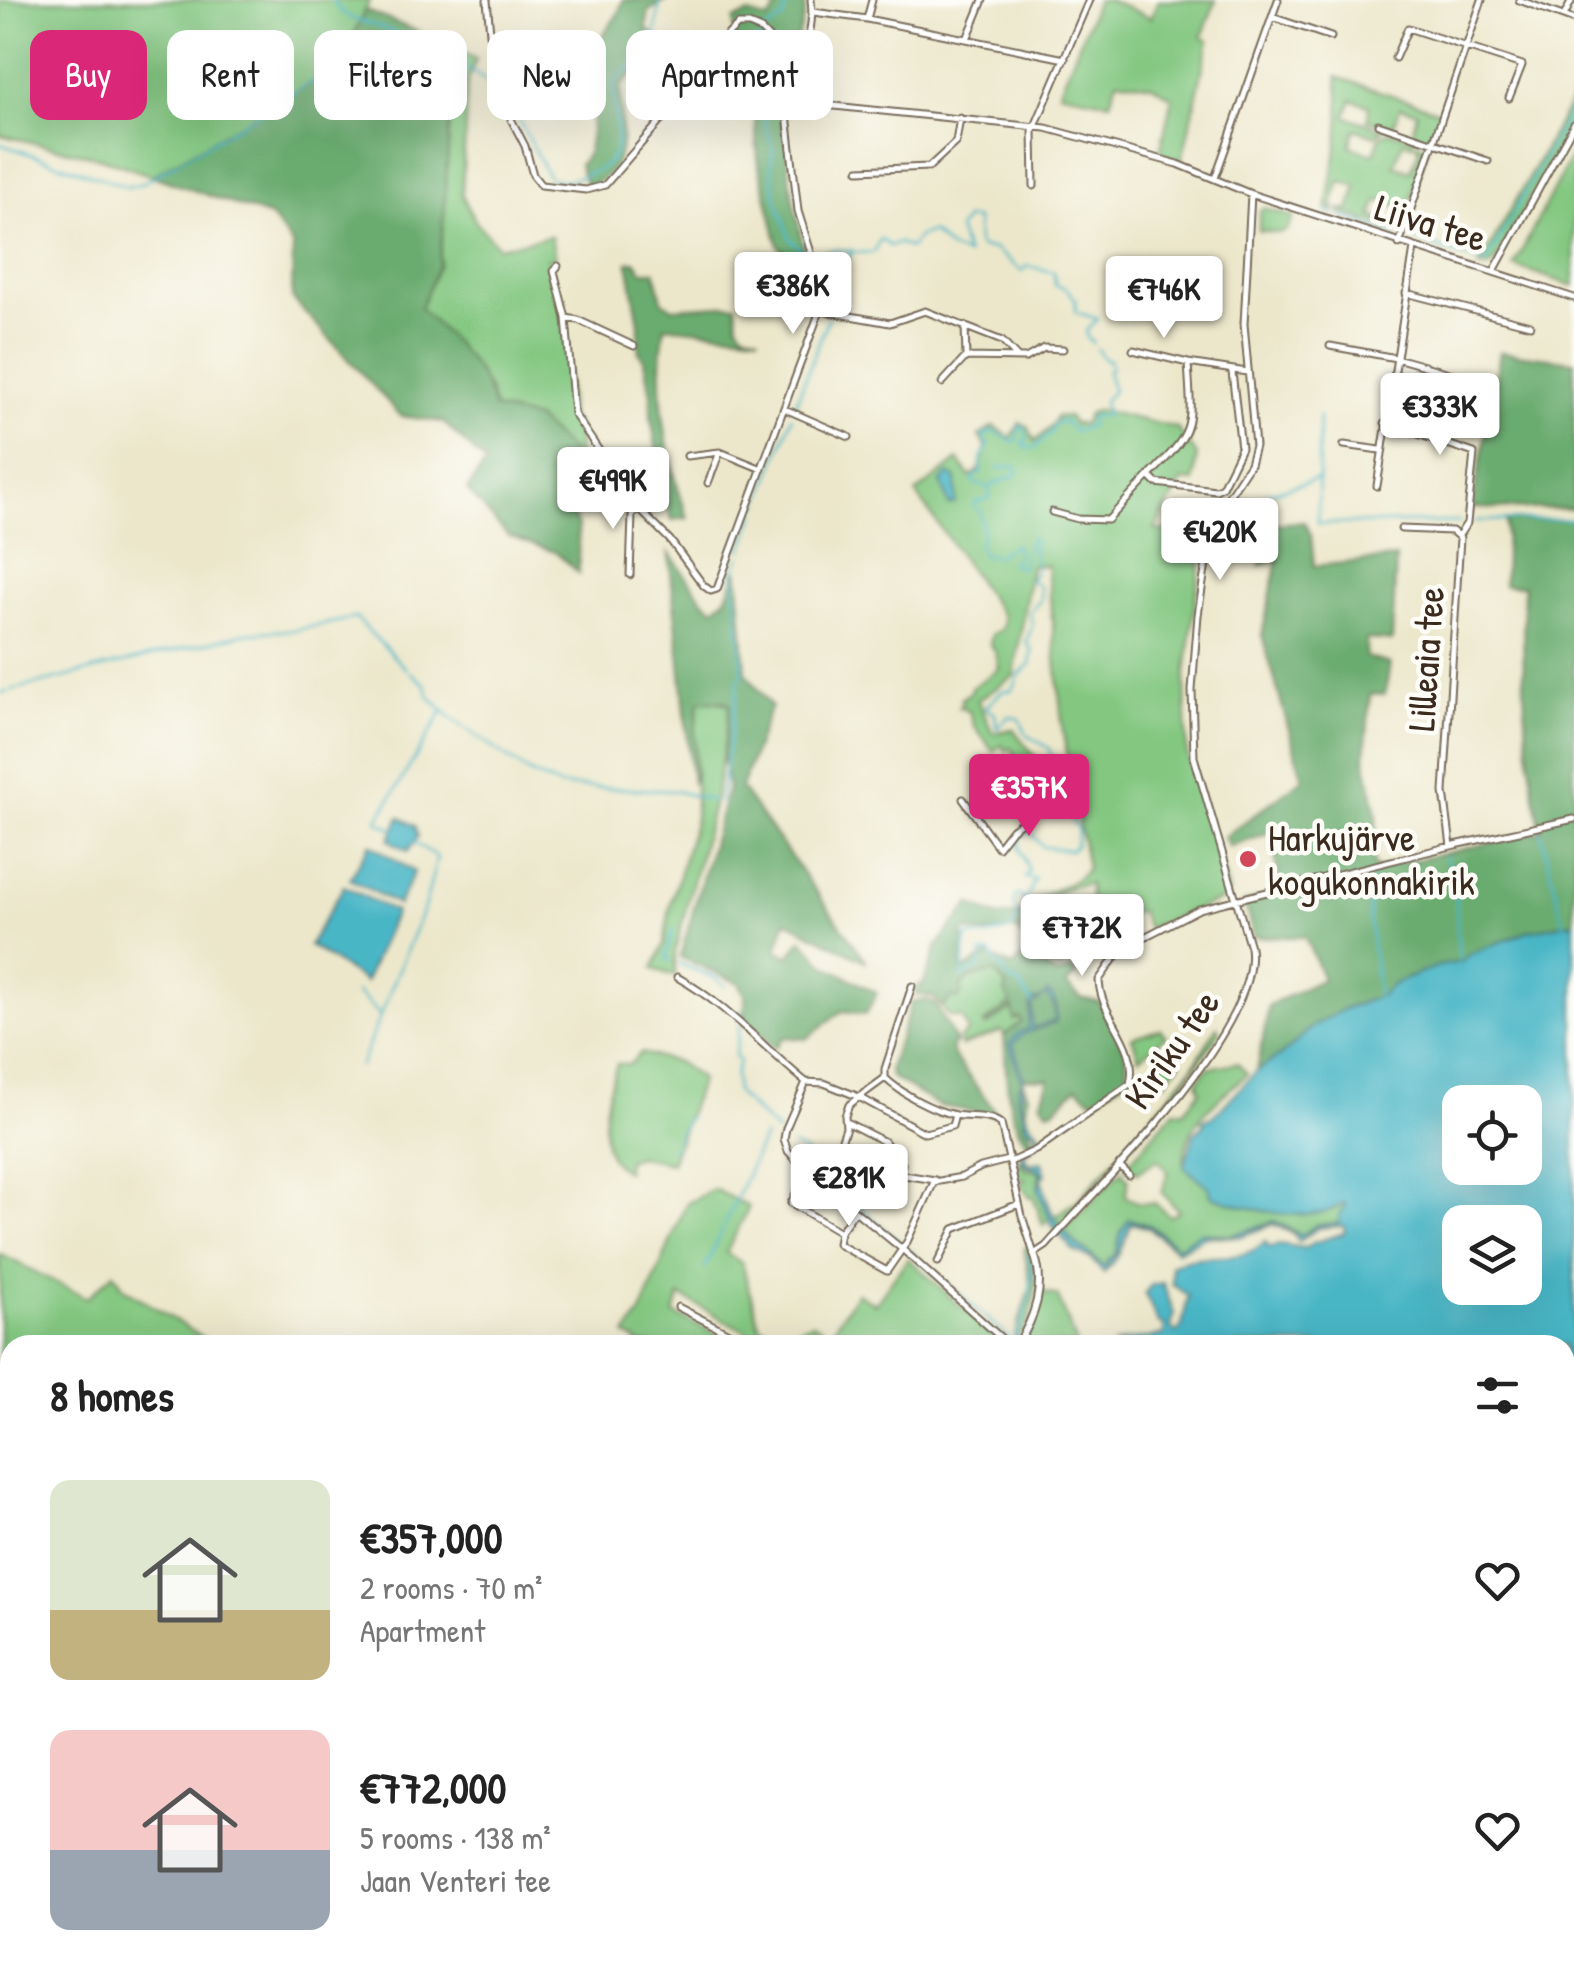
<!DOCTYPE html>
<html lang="en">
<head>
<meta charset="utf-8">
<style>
	body { margin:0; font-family:"Patrick Hand",sans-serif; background:#f6f6f6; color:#222; height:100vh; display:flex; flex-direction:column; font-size:38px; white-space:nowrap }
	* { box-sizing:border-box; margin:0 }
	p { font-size:32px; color:#767676 }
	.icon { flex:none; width:55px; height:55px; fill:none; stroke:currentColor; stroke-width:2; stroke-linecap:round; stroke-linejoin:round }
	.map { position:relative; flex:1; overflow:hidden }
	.drawer { position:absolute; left:0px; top:1335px; width:1575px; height:642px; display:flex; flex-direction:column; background:#fff; border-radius:30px 30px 0 0; box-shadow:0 10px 40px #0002 }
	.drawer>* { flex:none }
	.hud { position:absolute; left:30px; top:30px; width:1000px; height:90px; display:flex; gap:20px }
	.controls { position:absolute; left:1442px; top:1085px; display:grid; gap:20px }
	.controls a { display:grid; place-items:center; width:100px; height:100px; border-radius:20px; background:#fff; box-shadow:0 10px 40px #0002; font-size:50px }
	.price { position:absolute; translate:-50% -85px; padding:0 22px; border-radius:10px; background:#fff; color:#222; font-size:32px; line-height:65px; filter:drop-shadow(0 2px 5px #0008) }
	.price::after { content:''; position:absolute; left:50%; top:60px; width:30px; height:22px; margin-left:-15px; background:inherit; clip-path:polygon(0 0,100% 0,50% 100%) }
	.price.selected { background:#db2777; color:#fff }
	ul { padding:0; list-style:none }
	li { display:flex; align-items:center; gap:30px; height:250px; padding:0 50px }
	li span { display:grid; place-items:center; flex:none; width:280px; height:200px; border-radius:20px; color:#555 }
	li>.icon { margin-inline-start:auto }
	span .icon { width:120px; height:120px; fill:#fffc; stroke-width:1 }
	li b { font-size:42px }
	h2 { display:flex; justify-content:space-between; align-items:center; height:120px; padding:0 50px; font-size:42px }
	.tag { padding:0 35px; border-radius:20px; background:#fff; box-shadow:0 10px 40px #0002; font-size:35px; line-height:90px }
	.tag.selected { background:#db2777; color:#fff }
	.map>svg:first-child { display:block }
	.green { fill:#83c781; stroke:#5f7850; stroke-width:2.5 }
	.forest { fill:#6aac6f; stroke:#526b46; stroke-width:2.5 }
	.water { fill:#49b6c6; stroke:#427072; stroke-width:2.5; fill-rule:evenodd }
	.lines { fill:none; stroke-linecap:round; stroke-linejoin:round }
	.stream { stroke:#49b6c6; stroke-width:2.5 }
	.minor-casing { stroke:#796c5b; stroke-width:9 }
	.tertiary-casing { stroke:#796c5b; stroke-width:10 }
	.primary-casing { stroke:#796c5b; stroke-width:11 }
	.minor { stroke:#fff; stroke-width:5 }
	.tertiary { stroke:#fff; stroke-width:6 }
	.primary { stroke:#fff; stroke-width:8 }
	.poi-dot { fill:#d1495b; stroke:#fdfcf7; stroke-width:4 }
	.labels { text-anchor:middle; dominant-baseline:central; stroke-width:9; stroke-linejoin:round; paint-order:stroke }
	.street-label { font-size:38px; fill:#3b2a1e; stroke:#fdfcf7 }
	.poi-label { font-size:38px; fill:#3b2a1e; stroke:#fdfcf7; text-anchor:start }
</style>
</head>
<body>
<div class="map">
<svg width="1574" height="1976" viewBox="0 0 1574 1976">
	<rect width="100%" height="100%" fill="#fdfcf7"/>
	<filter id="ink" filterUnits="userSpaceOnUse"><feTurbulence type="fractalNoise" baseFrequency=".01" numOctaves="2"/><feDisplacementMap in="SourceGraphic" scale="20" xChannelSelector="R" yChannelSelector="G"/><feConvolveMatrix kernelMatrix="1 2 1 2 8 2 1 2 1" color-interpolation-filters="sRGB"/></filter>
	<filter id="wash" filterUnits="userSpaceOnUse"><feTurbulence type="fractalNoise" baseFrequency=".0048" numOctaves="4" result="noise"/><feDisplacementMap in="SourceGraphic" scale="40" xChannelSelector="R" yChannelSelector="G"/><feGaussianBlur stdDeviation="2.25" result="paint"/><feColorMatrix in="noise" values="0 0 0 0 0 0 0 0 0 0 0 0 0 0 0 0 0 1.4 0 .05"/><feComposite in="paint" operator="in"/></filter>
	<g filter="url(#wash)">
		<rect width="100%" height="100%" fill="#ece7cb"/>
		<path class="green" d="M0,0h370l-31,66 -187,110 -51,-18 -101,-23z
			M1097,0h12l42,18 7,-18h58l-14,37 7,4 -27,119 -22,-7 12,-56 -20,-12 -35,-5 -7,22 -51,-10z
			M450,45l26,14 -9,24 -5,112 14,27 22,25 53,-11 4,21 -7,2 16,62 6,96 7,9 2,56 -7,-30 -36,-33 -42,-10 -5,-20 -69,-81 19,-44 11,-147z
			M1337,77l103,34 -11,28 -17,-5 5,-22 -17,-5 -7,20 -25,-7 1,-15 -17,-5 -7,16 38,13 -7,7 -21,-7 -5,17 24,8 6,-17 9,-6 25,8 -1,5 -10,-2 -9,23 17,6 9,-23 -4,-2 2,-4 10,5 -22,68h-6l2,-7 -24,-8 -6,16 24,9 3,-7 5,2 -4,11 -61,-19 2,-3 8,2 8,-25 -17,-5 -8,24 4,2 -1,4 -8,-3c8,-49 17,-80 10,-131z
			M1574,96v21l-80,147 -7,4 -8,-1z
			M1572,154h2v132l-60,-20z
			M1264,208l29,9c-6,22 -15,15 -34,14v-20z
			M1099,410l78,18 20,27 -3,27 -12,-1 -27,49 49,5 -19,145 2,73 42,138 -2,7 -80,30 -7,-17 -44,11 6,10 -15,-13 5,-3 -3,-32 -19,3 -40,19v3l6,2 -1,4 2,-3 5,3 -4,6c11,11 26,23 42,27l3,-4 20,15 -30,-2 -15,11 -44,-39c2,-5 3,-11 6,-15 13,-22 55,-26 67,-46l-24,-135 -16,-168 -16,1 -17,110 -36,24 15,33 20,-4 39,49 -9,8 -10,-20 -21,-5 -1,-4 4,-4 -4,-5 -5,3 -4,-6 -9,6 -19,-25 -5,-15 -10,-4 4,-4 -2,-4 11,-8 -1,-3 28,-19 -3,-16 -6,-9 2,-10 10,-5 1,-12 -87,-124 42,-33 12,17 9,-7 7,-23 -7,-11 15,-10 17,12 9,-15 8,3 7,16 16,-15 5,-10 12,-1 5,8h10l6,-11z
			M699,700l32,4 -16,94 -40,153v25l-22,-7 11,-25 6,-37 25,-88v-88z
			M994,972l14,15 3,17 -27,19 2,3 27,-18 9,14 -18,14 -2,-5 -41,15 -2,-7 9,-7 -6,-14 -13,-2 -7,-9 28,-29z
			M1217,1027l3,5 -38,54 -123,141 -6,-9 26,-19 42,-47 71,-84z
			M1160,1029l6,7 -27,22 -7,-21z
			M641,1053l36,9 24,17 -30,84 -34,-7 -10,4 -1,11c-36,-18 -19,-78 -9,-107h13z
			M1170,1053l11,9 -17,21 -11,-9z
			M1237,1063l10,11c-31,28 -64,48 -63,93l25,20 135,16 3,3 -7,17 -23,2 -15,10 -28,-14 -44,15 -29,-4 -24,15 -26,-21 -21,-7 -9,12 -5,23 -8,6 -2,7 -31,-20 -12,-16 59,-60 7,9 -4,16 14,7h16l15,13 9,-5 -17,-18 6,-21 -10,-13 -20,13 -13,-5 50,-57 8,2 17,-21 -3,-9 10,-14z
			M1020,1161l5,8 15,2 -2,18 12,29 -7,7 -10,-29 -3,1 -10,-13 5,-4 -2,-3 -6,2 -4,-11z
			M714,1189l35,18 -23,46 16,10 17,62 18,10 35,-12 18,10 27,-40 18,11 33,-46 92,84 -3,3h-226l-91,-49 -6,18 59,27 -3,4h-93l1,-3 -12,-7 15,-22 45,-109z
			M1029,1246c10,31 9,75 -17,97l19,-57 -7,-38z
			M0,1254l87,44 27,-25 10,15 90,57h-204v186l-10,-1z
			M1042,1292l16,4 19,49h-56l16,-31z
			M10,1588v68h-10v-42z
			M0,1715l10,4v223l-10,-10z
			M276,1968h128l-2,8h-131z
			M419,1968h60l-1,8h-61z
			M784,1968h162l-2,8h-164z"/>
		<path class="forest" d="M623,0h44l-18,11 -3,18 13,9 -4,14 -34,34c-2,40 13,85 -34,100l-8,-21 9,-13 6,-43 8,-13 -2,-57 18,-25z
			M760,0h44l1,13 -10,36 -14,22v18h3l4,16 -5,16 10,78 13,60 -6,16 -22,-30 -20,-83 -4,-56 -7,-21v-37l-13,-9v-19l15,-6 20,6 8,-12z
			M365,10l85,35v72l-6,100 -5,47 -19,44c31,32 63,57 74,101l42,10 36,33 4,30 -10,17 12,27 1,47 -24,-21 -47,-16 -41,-46 19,-27 -43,-41 -42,-6 -109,-118 1,-52 -22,-29 -119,-41 187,-110z
			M635,261l7,10h13l7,29 10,8 64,-4 2,20 6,8 16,4 -95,-10c-11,61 1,134 23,192l-16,2 -9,-28 -5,-7 1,-20 -8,-49v-21l-6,-34 -6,-9v-29l-11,-61z
			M1500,352l74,9v148l-102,-1z
			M1574,519v403l-47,9 -57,23 -9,8 -23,4 -45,18 -13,12 -38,14 -30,17 -25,24 -30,20 12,-66 54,-26 -18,-42h-51l-10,-34 37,-11 -10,-59 -42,14 -5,-10 79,-58 -41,-144 16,-76 -18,6 6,-28 -18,-12 56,-3 7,13 3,31 82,-8 -4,83 -26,-2v18l24,7 -5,30 -15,1 -5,63 12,56 -4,47 3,8 165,-38c-18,-88 -19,-156 -17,-245l-20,-1 2,-64z
			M669,553l36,49 9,6 12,-10 12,-28 8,103 25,33 -30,82 126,174 -81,-41 -9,29 12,6 13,-17 23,26 52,28 -11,21 -24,-3 -36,28 -22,-2 -9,11 -30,-28v-25l-6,-12 -59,-26 48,-169 -5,-31 7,-53 -6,-3h-25l-4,30v45l-3,6z
			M970,904l28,13 29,-4 5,8 -5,8c-20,0 -42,9 -60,1l-5,4 3,8 -4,30 27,-17 25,12 10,-11h7l26,19 17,-6 3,6 -10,10 15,13 19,4 25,48 4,28 -36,22 -16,-13 -22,22 -7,2 -7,-9 8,-23 -28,-1 7,17 -4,27 9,17 -4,5c-25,-26 -22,-75 -25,-108l18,-14 -2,-4 -6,2 -1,-12 -27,18 -2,-2 27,-20 -6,-12 2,-5 -13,-15 -24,6 -10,8 2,8 -4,5 -6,-2 -10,10 -9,-10 -18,-3 3,-9h5l14,-39z
			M927,1000l9,5 20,38 -4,2v9l46,61 -59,-9 -48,-29 -2,-8 23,-68z
			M0,1530l10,1v57l-10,26z
			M0,1932l10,10v26h47v8c-24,0 -40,0 -57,-15z
			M67,1968h108l2,8h-110z
			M479,1968h124l2,8h-127z"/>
		<path class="water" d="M948,474l8,5v24l-7,2 -8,-23z
			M400,817l15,9 3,11 -10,14 -19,-11z
			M370,844l44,28 -16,33 -48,-26z
			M344,886l51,26 -30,70 -56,-37z
			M1574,922v1054h-661l-2,-8h654v-623h-452c18,-8 33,-5 51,-10v-10l-6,-2 -13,-30 6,-8 12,-2 11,31 -3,13 5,6 6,-7 6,-30 -16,-12 -1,-18c30,-18 70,2 94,-25l5,7 9,-4 27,4 6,-5 32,-10 1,-7 -27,2 -19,13 -5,-7 -21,-10 -34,13 -34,-1 -28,15 -28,-23 -18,-5 -12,31 -15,19 -14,-15 -16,-7 -21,-24 -15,-37 3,-19c-12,-9 -15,2 -21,-18l15,-11 2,-9 -11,-7c-3,-18 -15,-29 -4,-45l-13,-37 10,-12 9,-3 3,-28 10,-2 7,-7c10,8 9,19 8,30l-33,12 -10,10 11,34 -4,20 9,23 11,12 -2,9 -15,13 7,9 12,-2 4,13 -4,1c3,33 20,60 46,77 7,5 10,11 18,14l2,-7 8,-6 5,-23 8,-12 22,7 26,21 24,-15 29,4 44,-15 27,14 16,-10 22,-2v-7l7,-10 -2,-3c-32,24 -98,6 -133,-7l-2,-9 -25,-20 10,-33 11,-10 -3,-4 9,-2 46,-47 30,-20 25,-24 30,-17 38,-14 13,-12 45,-18 23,-4 9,-8 57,-23zM1047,995l7,11 1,15 -23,7v-23zM1460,1102h65v66h-65zM1460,1222h65v66h-65z"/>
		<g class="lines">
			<path class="stream" d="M332,0c13,22 31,20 53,29 36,14 105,45 126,77
				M766,30l17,-11 3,-13 -6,-6
				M762,35l-9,21 11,35 1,32 8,26 -2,17 4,29 15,44 16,15
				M515,112l34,66c16,6 23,1 38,-4 52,-16 19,-57 29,-95 43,-36 36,-25 44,-79
				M0,144l128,43 15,-4 210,-126 43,-21
				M1326,211l7,3
				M1340,216l57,19
				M1410,238l76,26 88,-161
				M820,254c18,-10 36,2 54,-2l6,-13 10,7 9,-3 11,5 8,-11 13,-5 19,17 17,6 -9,-25 7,-11h11l1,24 4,5 13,1 28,22 5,-5 27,6 1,13 11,3 10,12 -1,12 23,7 -12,12 1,7 6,5
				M831,310l21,-60
				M794,408l34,-90
				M1319,416l-1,108 142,-2
				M990,486l26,-11 2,-5 -3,-4 -18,3
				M1266,494l52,-15
				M1234,503l25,-6
				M758,507l34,-90
				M1476,521l98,-2
				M742,550l14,-37
				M410,672l16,13 2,10 22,22 79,56 31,13 115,5 39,10
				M12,690l235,-57 48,-3 61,-12 50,51
				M0,693l7,-1
				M720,802l19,-124 4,-4 -9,-101 6,-17
				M396,831l-19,-10 66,-110
				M1541,832l23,93
				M1446,856l10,42 3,65
				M1371,873l-2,43 9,81
				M670,961l-4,-4 7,-27
				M680,964l36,14 9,8
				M356,992l24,23
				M1032,1003l-14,-20 -6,-1 -22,-29h-8l-2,14 -18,10 5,-41 15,1 29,-7 8,-12 -6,-13 2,-8 4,-2 6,6 10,-22 -11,-1 5,-7 -9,-22 -1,-10 10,-8 14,16 27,3 5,-4 3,-16 -10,-18 -10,-1 8,-19 -9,-13 -8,-31 -22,-13 -7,-16 -11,-3 -12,12 -2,-14 -10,-6 17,-17 11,-1 6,-15 11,-10 2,-15 -6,-8 7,-18 -4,-11 12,-14 -1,-12 -10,-8 6,-6 -3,-33 -3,-2 -9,30 -10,-5 7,-8 -4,-10 -17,11 -15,-2 -4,-10 5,-9 -2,-22 -7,-7 1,-3 15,-5 -2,-11 -14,-4 -1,-5 8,-6v-13l8,-14 -7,-9 12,-5 21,12 3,-2v-13l6,-2 3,10 -3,11 10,1 17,-15 3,-10 10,-2 10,11 17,-7 -1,-8 17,-2 -4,-13 10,-11 -6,-19 4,-4 -2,-8 -5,-1 -7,-10
				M740,1019l3,-9
				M740,1025l-5,32 4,4 -4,14 1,18 41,39
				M360,1066l66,-164 11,-45 -25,-16
				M676,1140l13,-24
				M793,1146l12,6 5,11 198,174
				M673,1150l1,-3
				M705,1268l59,-132
				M1014,1338c14,-28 22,-53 14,-83
				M0,1699l10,4
				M603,1968l2,8"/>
		</g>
	</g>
	<g filter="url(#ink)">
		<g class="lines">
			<defs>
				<path id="minor" d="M487,0l5,55 23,41 -4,23 14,27 8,29 8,10 45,5 19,-5 59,-68 11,-20 17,-16 13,-25 33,-31h11l12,5 32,33 12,2
					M1519,0l55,20
					M813,12l54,7 198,40
					M1564,16l8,-16
					M1272,17l59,20
					M867,19l5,-19
					M967,39l16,-39
					M1395,58l13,-30 114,37 -13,33
					M807,100l8,4 231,24 132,36 73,30 323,104
					M807,100c-12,-31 9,-68 4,-100
					M1378,124l110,37
					M859,170l70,-3 27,-25 4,-24
					M1215,178l63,-178
					M1034,186l-1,-55 56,-131
					M1399,244l83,-244
					M558,266l-4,5 12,47 8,96 65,95 31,31 34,46 7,5 6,-2 108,-292 -27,-86 -11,-97 9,-10 11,-4
					M1494,271l80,-147
					M1406,293l124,32
					M822,311l68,12 35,-12 77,30 15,16
					M566,318l12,2 56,26
					M965,326l1,31
					M1330,346l66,12 64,18
					M1133,350l55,13
					M1232,372l9,76 -19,39 -6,3 -60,-7 -7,-7c47,-47 43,-48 39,-113l59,9
					M942,383l24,-26 60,1 18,-10 19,1
					M785,409l64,28
					M1385,423l89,30 -7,70 -8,12
					M1344,445l36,5
					M687,456l33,-4
					M708,483l12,-31 42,17
					M1377,486l37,-238
					M1052,512l26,7 30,1 41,-44
					M1401,529l51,2 8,7 -16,254 7,54
					M630,575l2,-60 7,-6
					M963,799l35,48 14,-18 28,-20
					M677,977c49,27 86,70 129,105
					M912,986l-27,83v9c17,16 47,32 70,37 16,3 33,-1 46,9l21,92 12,38 12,-8c53,-60 216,-218 204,-299l-56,-190 -2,-67 6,-75 13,-84 6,-17 33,-50 5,-18 -11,-122 7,-130
					M885,1078l-26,19 66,36 27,-7 3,-11
					M806,1082l-20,46 -2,11 4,12 19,21 95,77 107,96
					M806,1082l18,1 35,14 -10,8 -4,11 1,12 -13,36 11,17 13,4 28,-43 -39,-20
					M1010,1162l26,-12 94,-66c10,-41 -30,-66 -31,-104l22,-31 78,-40 256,-64 119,-26
					M1119,1165l10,10
					M807,1172l-16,31 49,29 -2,12 49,27 20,-29 27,-60 28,-5 19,-10 27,-7
					M904,1175l31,5
					M857,1185l26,8 7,-4 12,-25 -17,-22
					M840,1232l15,-21
					M938,1262l16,-33 65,-25
					M678,1307l74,38
					M0,1659h10
					M183,1968l2,8
					M409,1976l2,-8"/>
				<path id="tertiary" d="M1017,1345c18,-27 29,-60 17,-91
					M610,1968l3,8
					M773,1976l5,-8"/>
				<path id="primary" d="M0,1691l10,3
					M743,1968l11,8"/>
			</defs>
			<use href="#minor" class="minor-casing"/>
			<use href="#tertiary" class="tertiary-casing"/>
			<use href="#primary" class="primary-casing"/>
			<use href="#minor" class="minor"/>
			<use href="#tertiary" class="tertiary"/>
			<use href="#primary" class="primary"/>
		</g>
	</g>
	<circle class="poi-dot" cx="1248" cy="859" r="10"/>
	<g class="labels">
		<g class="street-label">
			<text transform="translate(1431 222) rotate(17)">Liiva tee</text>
			<text transform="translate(1425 659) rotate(-86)">Lilleaia tee</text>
			<text transform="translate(1171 1049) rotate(-55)">Kiriku tee</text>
		</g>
		<g class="poi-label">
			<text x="1268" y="837">Harkujärve<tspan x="1268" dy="44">kogukonnakirik</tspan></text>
		</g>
	</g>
</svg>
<div class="controls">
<a><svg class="icon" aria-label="locate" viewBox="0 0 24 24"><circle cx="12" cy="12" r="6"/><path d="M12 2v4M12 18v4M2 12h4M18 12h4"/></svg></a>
<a><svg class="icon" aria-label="layers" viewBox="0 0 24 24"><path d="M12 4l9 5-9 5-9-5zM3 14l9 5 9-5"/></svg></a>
</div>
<b class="price" style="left:793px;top:337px">€386K</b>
<b class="price" style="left:1164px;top:341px">€746K</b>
<b class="price" style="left:1440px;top:458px">€333K</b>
<b class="price" style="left:613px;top:532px">€499K</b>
<b class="price" style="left:1220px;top:583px">€420K</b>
<b class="price selected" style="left:1029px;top:839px">€357K</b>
<b class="price" style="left:1082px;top:979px">€772K</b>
<b class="price" style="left:849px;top:1229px">€281K</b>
<div class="hud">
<a class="tag selected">Buy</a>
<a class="tag">Rent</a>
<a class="tag">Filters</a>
<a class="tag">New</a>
<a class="tag">Apartment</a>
</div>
<section class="drawer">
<h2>8 homes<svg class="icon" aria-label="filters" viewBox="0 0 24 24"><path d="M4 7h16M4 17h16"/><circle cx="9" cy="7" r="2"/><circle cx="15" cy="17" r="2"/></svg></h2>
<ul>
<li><span style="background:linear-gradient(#dfe7d0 65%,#c2b280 0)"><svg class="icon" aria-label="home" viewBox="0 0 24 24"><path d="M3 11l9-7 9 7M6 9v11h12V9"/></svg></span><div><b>€357,000</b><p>2 rooms · 70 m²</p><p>Apartment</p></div><svg class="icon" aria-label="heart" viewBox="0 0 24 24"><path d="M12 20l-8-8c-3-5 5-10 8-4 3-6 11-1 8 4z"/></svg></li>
<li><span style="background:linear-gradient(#f6c9c9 60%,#9aa5b1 0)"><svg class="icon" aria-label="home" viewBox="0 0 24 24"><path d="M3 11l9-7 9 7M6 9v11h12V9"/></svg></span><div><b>€772,000</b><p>5 rooms · 138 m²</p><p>Jaan Venteri tee</p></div><svg class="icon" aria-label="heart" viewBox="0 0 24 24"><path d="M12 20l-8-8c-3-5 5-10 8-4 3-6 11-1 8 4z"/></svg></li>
</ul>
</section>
</div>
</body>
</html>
